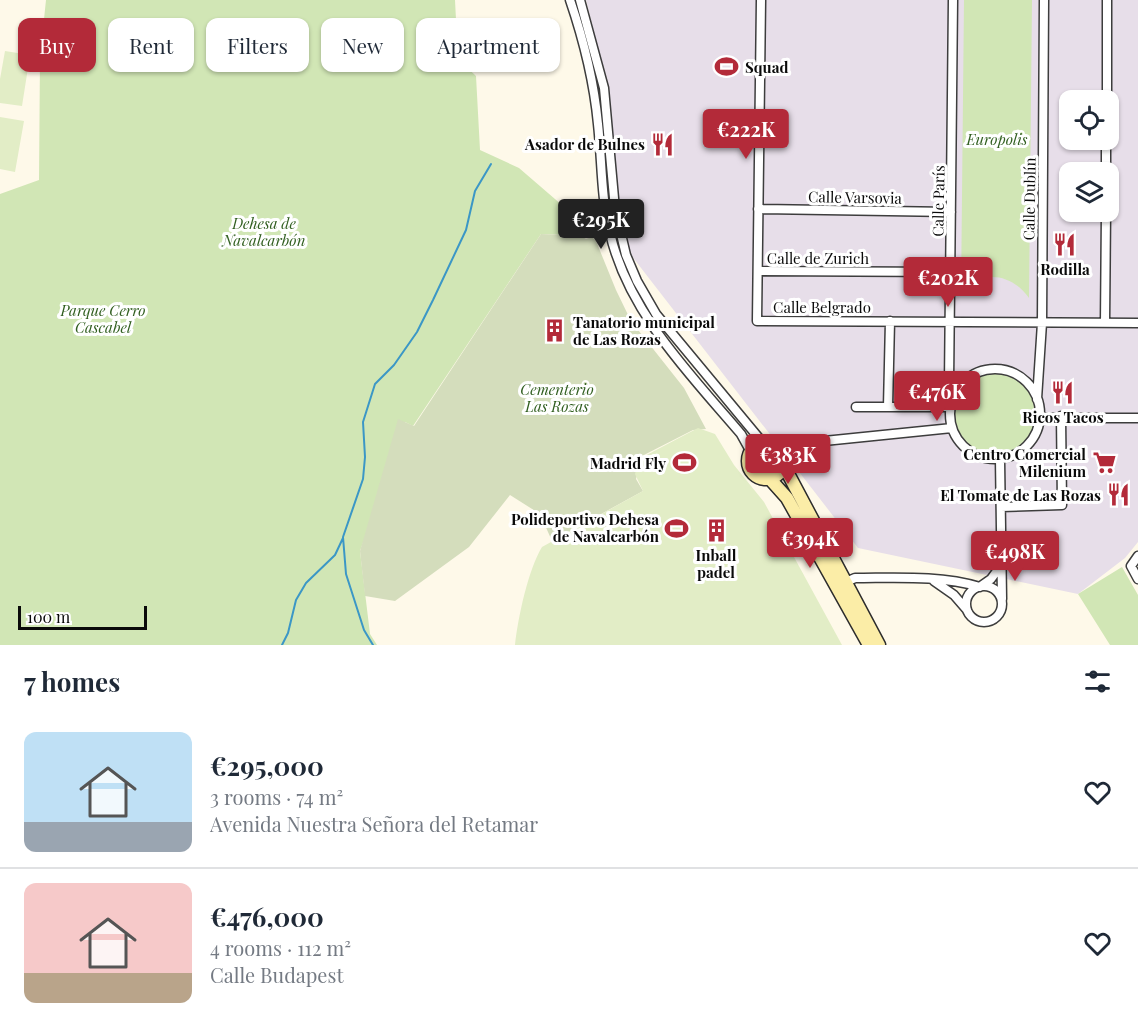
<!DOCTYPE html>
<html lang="en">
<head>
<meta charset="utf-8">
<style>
	body { margin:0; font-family:"Playfair Display",serif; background:#f2f2f3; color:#1f2937; height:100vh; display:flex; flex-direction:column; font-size:22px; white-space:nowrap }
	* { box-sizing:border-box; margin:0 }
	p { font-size:20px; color:#747a83 }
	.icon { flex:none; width:33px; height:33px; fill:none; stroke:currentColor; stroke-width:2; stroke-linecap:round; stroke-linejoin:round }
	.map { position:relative; height:645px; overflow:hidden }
	.sheet { display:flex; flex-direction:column; background:#fff; flex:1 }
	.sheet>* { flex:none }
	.hud { position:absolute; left:18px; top:18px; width:600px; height:54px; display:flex; gap:12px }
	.fabs { position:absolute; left:1059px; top:90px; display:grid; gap:12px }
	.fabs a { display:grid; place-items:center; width:60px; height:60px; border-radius:12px; background:#fff; box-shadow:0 2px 4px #0004; font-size:30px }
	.scale { position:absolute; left:18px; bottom:15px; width:129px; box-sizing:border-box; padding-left:6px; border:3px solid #0a0a0a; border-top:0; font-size:16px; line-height:21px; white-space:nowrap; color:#0a0a0a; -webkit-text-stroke:4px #fff; paint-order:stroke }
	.price { position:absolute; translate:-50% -51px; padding:0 14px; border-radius:6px; background:#b32a39; color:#fff; font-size:20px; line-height:39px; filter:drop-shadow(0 2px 3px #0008) }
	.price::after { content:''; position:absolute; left:50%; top:36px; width:18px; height:14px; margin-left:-9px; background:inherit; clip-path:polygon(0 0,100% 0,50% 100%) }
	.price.on { background:#222; color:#fff }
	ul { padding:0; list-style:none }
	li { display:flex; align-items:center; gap:18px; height:150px; padding:0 24px }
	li+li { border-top:2px solid #e0e1e3 }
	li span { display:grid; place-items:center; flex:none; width:168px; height:120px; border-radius:12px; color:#555 }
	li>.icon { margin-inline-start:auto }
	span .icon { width:72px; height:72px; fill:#fffc; stroke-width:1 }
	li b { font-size:26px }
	h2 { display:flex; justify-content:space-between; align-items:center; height:72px; padding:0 24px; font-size:26px }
	.tag { padding:0 21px; border-radius:12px; background:#fff; box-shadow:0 2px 4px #0004; font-size:21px; line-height:54px }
	.tag.on { background:#b32a39; color:#fff }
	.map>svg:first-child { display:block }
	.industrial { fill:#e7dee9; fill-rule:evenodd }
	.green { fill:#d1e6b5 }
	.cemetery { fill:#d4ddbc }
	.pitch { fill:#e2edc6 }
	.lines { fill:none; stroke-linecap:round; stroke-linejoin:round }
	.stream { stroke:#3b97c6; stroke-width:2 }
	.street-casing { stroke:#3d3d3d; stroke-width:11 }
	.secondary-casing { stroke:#2c2c2c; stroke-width:15 }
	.street { stroke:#fff; stroke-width:8 }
	.secondary { stroke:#fbeda7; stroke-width:12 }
	.labels { text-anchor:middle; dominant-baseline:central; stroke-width:6; stroke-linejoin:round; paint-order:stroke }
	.poi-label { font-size:15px; font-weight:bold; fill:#0a0a0a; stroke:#fff; text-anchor:end }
	.park-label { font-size:15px; font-style:italic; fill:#305e1f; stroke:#fff }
	.street-label { font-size:15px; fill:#0a0a0a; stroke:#fff }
</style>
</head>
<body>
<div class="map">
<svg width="1138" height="645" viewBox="0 0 1138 645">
	<rect width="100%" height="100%" fill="#fef9e9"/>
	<path class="industrial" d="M586,0h552v542l-13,16 -47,36 -220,-46 -234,-302 -23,-185zM1070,100h38v40h-38zM1070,172h38v40h-38z"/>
	<path class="green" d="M46,0h409l3,59 18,17 4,74 39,18 58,50v5l-11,12 -25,-1 -128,192 -8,-4 -45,129 10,83 7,11h-377v-451l39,-14 1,-123z
		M964,0h68l-3,298c-17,-25 -50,-30 -68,-3z
		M955 414a40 40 0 1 1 80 0a40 40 0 1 1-80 0Z
		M1122,567l16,28v50h-28l-32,-51z"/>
	<path class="cemetery" d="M571,230l15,9 6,-2 4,4 20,49 15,31 53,67 22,41 -13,1 -51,26 -6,23 7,12 -91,50 -12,-27 -30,-19 -41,52 -74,54 -30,-5 -5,-45 38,-132 16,7 127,-192 25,1z"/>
	<path class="pitch" d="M5,51l25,4 -8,51 -22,-3v-24z
		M0,117l24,4 -9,51 -15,-3z
		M698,428l17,6 19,31 30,37 78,143h-327c3,-27 13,-75 27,-98l101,-56 -8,-17 4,-15z"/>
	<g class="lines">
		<path class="stream" d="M282,645l6,-12 8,-33 10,-17 29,-28 8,-17
			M373,645l-9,-15 -18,-56 -3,-37 20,-58 2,-22 -2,-35 12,-38 19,-19 23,-33 16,-32 33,-70 9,-39 16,-27"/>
		<defs>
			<path id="street" d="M570,0c14,41 24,82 28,124 4,36 3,74 12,109 18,79 80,141 131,201l10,18
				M580,0l24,88 11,121 11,46 11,26 19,33 107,129
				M761,0l-4,321 381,2
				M1107,100v-100
				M1106,172v-32
				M758,209l193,3
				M758,271l192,1
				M1105,323l1,-111
				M950 414a45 45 0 1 1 90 0a45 45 0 1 1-90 0Z
				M1037,399l5,-76 2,-323
				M951,403l-2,-19 4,-384
				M856,407h94
				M888,407l2,-86
				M1039,418h99
				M775,446l177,-18
				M784,458l19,-15
				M1000,459l2,140
				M1001,507l61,-2 -1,-89
				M1138,556l-7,10 7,13
				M934,581l20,14 13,15
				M846,582l9,-4c41,0 85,-3 125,9
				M981,586l10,-7 11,-15
				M966 604a18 18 0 1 1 36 0a18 18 0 1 1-36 0Z"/>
			<path id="secondary" d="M748 461a18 18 0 1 1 36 0a18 18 0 1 1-36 0Z
				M784,466l95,179
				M770,479l17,19 82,147"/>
		</defs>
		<use href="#street" class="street-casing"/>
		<use href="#secondary" class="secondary-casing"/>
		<use href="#street" class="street"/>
		<use href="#secondary" class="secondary"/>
	</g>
	<defs>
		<symbol id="stadium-bare" viewBox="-9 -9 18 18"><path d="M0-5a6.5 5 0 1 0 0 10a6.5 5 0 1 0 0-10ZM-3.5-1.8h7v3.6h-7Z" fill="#b32a39" stroke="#fff" stroke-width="2.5" paint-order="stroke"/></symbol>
		<symbol id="restaurant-bare" viewBox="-9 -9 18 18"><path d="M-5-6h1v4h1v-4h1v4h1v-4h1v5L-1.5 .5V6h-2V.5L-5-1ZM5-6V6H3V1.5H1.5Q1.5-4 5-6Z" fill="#b32a39" stroke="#fff" stroke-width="2.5" paint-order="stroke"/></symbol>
		<symbol id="building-bare" viewBox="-9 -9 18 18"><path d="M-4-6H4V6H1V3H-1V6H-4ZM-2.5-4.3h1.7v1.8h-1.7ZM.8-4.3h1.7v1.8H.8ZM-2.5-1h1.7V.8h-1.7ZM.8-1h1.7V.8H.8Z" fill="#b32a39" stroke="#fff" stroke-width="2.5" paint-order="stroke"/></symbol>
		<symbol id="supermarket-bare" viewBox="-9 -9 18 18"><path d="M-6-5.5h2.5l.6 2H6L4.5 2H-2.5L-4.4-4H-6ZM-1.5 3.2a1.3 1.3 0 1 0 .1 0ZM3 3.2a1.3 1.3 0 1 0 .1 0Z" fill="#b32a39" stroke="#fff" stroke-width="2.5" paint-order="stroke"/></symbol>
	</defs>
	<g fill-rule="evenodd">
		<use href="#stadium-bare" x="710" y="50" width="33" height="33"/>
		<use href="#restaurant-bare" x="646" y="128" width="33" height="33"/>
		<use href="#restaurant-bare" x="1048" y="228" width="33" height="33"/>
		<use href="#building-bare" x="538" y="314" width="33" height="33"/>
		<use href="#restaurant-bare" x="1046" y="376" width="33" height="33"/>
		<use href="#stadium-bare" x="668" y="446" width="33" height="33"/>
		<use href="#supermarket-bare" x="1088" y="446" width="33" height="33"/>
		<use href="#restaurant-bare" x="1102" y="478" width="33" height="33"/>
		<use href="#stadium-bare" x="660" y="512" width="33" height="33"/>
		<use href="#building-bare" x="700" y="514" width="33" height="33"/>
	</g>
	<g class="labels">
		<g class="poi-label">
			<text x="745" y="67" text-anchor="start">Squad</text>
			<text x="645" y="144">Asador de Bulnes</text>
			<text x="1065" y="269" text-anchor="middle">Rodilla</text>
			<text x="573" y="322" text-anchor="start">Tanatorio municipal<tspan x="573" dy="17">de Las Rozas</tspan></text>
			<text x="1063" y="417" text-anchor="middle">Ricos Tacos</text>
			<text x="1086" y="454">Centro Comercial<tspan x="1086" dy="17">Milenium</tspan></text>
			<text x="666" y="463">Madrid Fly</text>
			<text x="1101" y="495">El Tomate de Las Rozas</text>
			<text x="659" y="519">Polideportivo Dehesa<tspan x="659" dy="17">de Navalcarbón</tspan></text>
			<text x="716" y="555" text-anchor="middle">Inball<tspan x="716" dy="17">padel</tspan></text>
		</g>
		<g class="park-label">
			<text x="997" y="139">Europolis</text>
			<text x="264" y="223">Dehesa de<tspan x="264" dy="17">Navalcarbón</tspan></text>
			<text x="103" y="310">Parque Cerro<tspan x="103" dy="17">Cascabel</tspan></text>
			<text x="557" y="389">Cementerio<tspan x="557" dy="17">Las Rozas</tspan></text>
		</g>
		<g class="street-label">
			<text transform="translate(855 197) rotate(1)">Calle Varsovia</text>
			<text transform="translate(1029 199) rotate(-89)">Calle Dublín</text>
			<text transform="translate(938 201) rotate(-89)">Calle París</text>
			<text x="818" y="258">Calle de Zurich</text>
			<text x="822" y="307">Calle Belgrado</text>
		</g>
	</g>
</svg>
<div class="fabs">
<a><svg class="icon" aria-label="locate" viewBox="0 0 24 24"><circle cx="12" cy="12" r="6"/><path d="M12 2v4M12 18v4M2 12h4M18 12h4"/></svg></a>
<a><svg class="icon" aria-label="layers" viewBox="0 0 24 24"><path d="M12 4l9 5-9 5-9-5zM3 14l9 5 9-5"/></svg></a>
</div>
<div class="scale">100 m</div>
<b class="price" style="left:746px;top:160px">€222K</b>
<b class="price on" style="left:601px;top:250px">€295K</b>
<b class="price" style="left:948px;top:308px">€202K</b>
<b class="price" style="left:937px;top:422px">€476K</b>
<b class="price" style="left:788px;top:485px">€383K</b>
<b class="price" style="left:810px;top:569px">€394K</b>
<b class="price" style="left:1015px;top:582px">€498K</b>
<div class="hud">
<a class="tag on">Buy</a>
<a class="tag">Rent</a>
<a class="tag">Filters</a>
<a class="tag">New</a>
<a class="tag">Apartment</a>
</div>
</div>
<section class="sheet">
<h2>7 homes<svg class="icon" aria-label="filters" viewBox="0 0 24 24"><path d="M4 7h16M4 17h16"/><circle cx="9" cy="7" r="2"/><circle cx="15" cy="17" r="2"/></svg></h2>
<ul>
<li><span style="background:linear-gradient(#bfe0f5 75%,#9aa5b1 0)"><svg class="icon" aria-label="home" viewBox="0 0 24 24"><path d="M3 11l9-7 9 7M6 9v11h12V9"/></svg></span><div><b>€295,000</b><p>3 rooms · 74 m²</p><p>Avenida Nuestra Señora del Retamar</p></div><svg class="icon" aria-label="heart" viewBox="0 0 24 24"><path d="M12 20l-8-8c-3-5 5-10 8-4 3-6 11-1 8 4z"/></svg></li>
<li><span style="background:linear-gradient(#f6c9c9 75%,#b9a48a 0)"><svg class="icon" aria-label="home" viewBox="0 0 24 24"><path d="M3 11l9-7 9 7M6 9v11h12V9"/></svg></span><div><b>€476,000</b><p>4 rooms · 112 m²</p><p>Calle Budapest</p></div><svg class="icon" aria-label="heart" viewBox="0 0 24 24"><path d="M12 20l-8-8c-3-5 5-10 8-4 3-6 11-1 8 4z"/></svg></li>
</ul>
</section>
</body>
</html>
